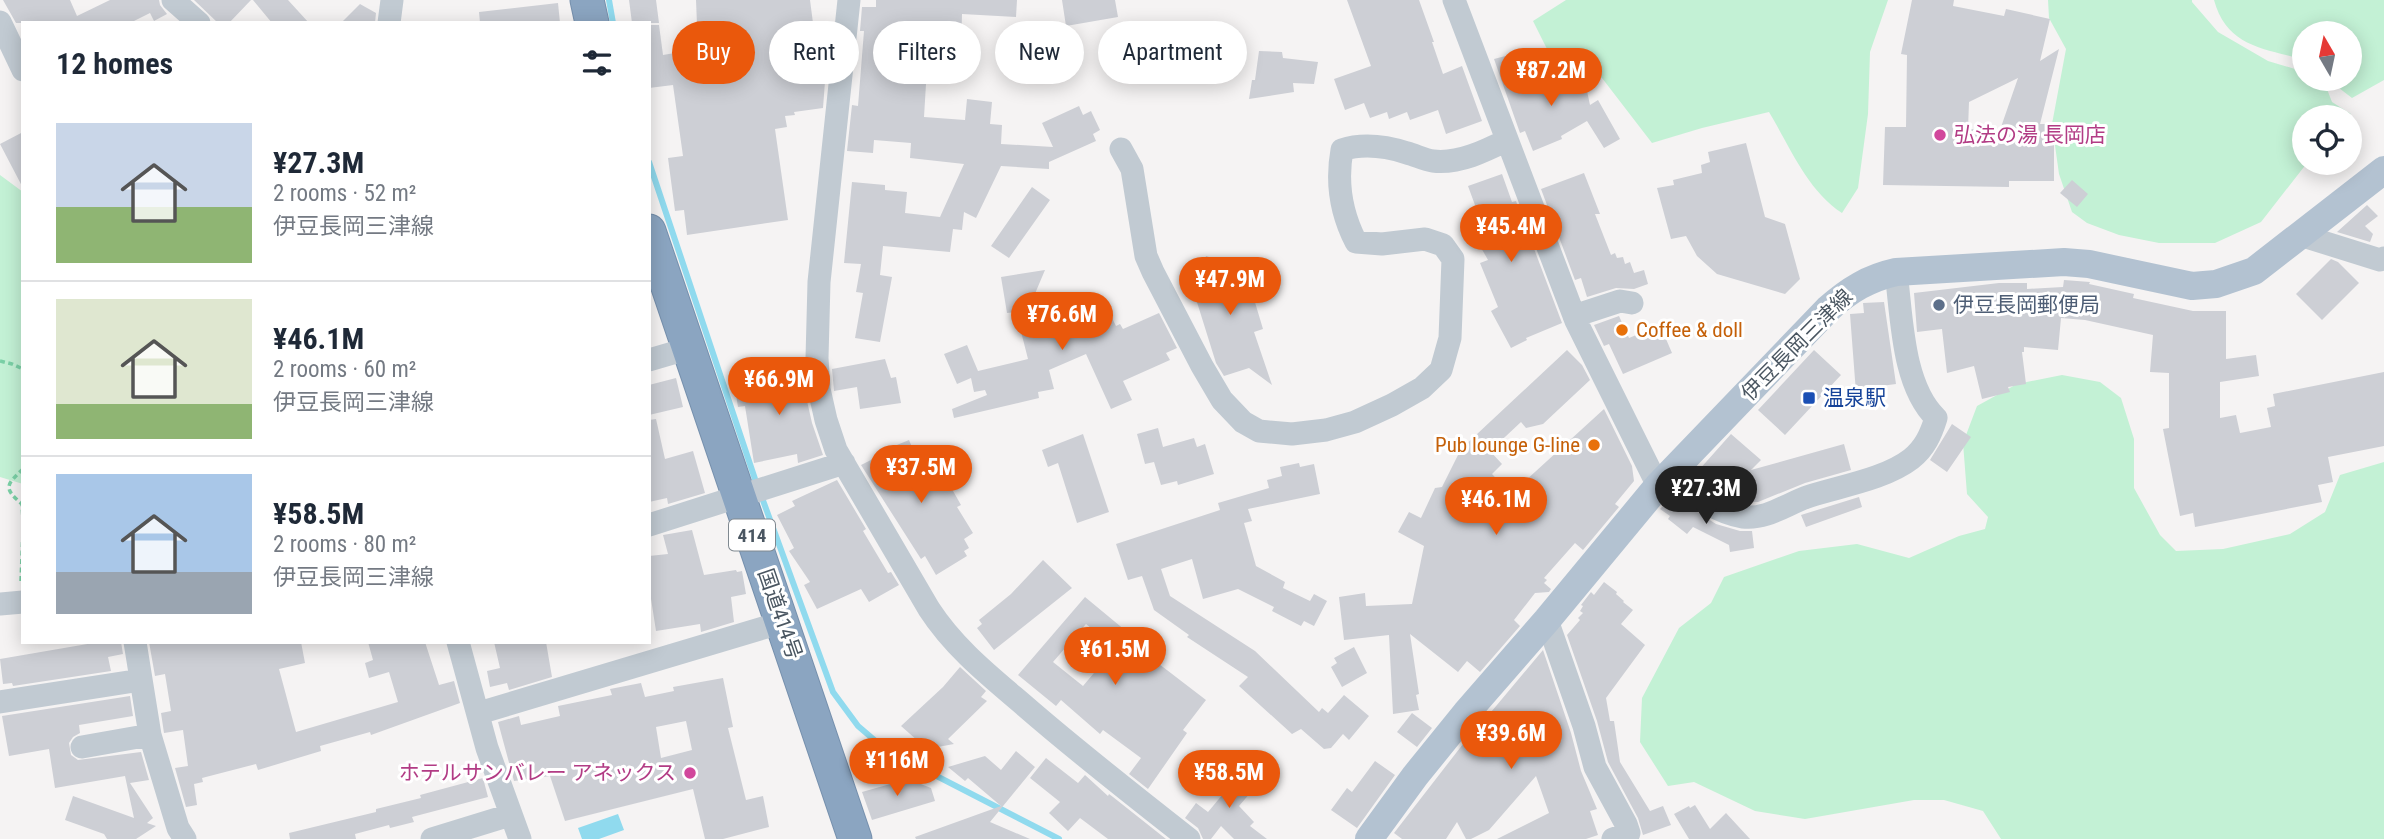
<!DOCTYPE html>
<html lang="en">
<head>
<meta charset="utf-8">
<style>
	body { margin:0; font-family:"Roboto Condensed","Noto Sans JP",sans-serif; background:#f2f2f3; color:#1f2937; height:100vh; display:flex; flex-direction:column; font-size:26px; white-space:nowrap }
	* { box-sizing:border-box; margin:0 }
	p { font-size:23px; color:#747a83 }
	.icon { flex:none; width:38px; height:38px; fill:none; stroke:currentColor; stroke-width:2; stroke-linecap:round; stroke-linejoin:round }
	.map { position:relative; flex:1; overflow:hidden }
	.panel { position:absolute; left:21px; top:21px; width:630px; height:623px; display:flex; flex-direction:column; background:#fff; border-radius:0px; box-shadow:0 4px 18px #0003 }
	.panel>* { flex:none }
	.guide { position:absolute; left:672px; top:21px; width:665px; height:63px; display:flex; gap:14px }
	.needle { width:46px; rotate:351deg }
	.buttons { position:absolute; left:2292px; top:21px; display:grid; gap:14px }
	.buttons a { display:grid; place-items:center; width:70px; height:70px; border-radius:50%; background:#fff; box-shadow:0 4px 18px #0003; font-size:35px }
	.price { position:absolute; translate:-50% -60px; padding:0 16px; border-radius:24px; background:#ea580c; color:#fff; font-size:23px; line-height:46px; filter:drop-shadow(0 2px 4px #0008) }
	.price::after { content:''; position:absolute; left:50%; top:42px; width:21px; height:16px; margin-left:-10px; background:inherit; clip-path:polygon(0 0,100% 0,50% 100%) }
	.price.current { background:#222; color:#fff }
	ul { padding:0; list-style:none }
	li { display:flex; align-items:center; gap:21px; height:175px; padding:0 35px }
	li+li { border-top:2px solid #e0e1e3 }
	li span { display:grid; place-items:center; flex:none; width:196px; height:140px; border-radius:0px; color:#555 }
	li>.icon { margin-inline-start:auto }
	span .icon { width:84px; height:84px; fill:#fffc; stroke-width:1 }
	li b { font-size:30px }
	h2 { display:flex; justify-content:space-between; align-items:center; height:84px; padding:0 35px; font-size:30px }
	.pill { padding:0 24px; border-radius:32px; background:#fff; box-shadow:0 4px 18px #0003; font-size:24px; line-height:63px }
	.pill.current { background:#ea580c; color:#fff }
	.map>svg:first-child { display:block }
	.green { fill:#c3f1d5 }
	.water { fill:#90daee }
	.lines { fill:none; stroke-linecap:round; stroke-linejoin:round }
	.stream { stroke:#90daee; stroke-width:6 }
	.building { fill:#cdcfd5; fill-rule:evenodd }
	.highway-casing { stroke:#7690ad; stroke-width:35 }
	.path { stroke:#7ad0a6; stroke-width:3.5; stroke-dasharray:5 3.5; stroke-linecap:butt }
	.minor { stroke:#c1cad2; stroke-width:23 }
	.major { stroke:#b3c2d1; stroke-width:28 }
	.highway { stroke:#8ba5c1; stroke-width:33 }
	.hotel-dot { fill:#d1479c; stroke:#fff; stroke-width:2.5 }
	.service-dot { fill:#5c6f8a; stroke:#fff; stroke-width:2.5 }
	.food-dot { fill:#e8710a; stroke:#fff; stroke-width:2.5 }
	.transit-dot { fill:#1a4fb4; stroke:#fff; stroke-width:2.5 }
	.labels { text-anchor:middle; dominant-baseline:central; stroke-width:6; stroke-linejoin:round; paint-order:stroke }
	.shield { fill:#fff; stroke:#808990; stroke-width:2 }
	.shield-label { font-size:19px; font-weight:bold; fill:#4a5661 }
	.hotel-label { font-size:21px; fill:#b23c85; stroke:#fff; text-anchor:start }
	.service-label { font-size:21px; fill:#4e5e75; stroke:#fff; text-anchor:start }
	.food-label { font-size:21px; fill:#c56008; stroke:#fff; text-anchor:start }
	.street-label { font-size:21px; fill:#4a5661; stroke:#fff }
	.transit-label { font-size:21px; fill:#164399; stroke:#fff; text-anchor:start }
</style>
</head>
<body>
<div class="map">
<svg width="2384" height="839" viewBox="0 0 2384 839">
	<rect width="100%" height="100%" fill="#f5f3f3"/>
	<path class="green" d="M1566,0h322l-18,52 -2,62 -10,74 -16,25c-35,-23 -52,-66 -73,-101l-67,16 -50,15 -50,-65 -50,-19 -19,-38z
		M2048,0h144v2l26,30 50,29 37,11v7h18l9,23 19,12 -3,3h-43v46h2l-46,59 -46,21h-56l-40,-8 -32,-12 -15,-11 -13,-38 -7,-50 14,-75 -17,-31z
		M2214,0h170v80l-32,18 -13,-10 -6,-9h17v-46h-45v27c-42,-12 -78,-13 -91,-60z
		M0,175l23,17v292l-23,-7z
		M2062,375l38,7 21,16 13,41v49l26,47 16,16 47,-2 67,-15 35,-22 15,-37 44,-13v377h-383l-18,-28 -39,-11h-30l-109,19 -50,-8 -61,-29 -26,4 -28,-44 2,-44 37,-70 32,-25 13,-26 75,-26 58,-7 52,14 50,-22 26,-7 3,-12 -21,-23 -4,-51 14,-37 40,-22z"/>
	<path class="water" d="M618,814l6,16 -25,9h-17l-4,-11z"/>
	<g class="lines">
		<path class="stream" d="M609,0l4,23
			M649,162l108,323
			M761,495l72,197 25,34 28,24 173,89"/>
	</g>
	<path class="building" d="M3,0h67l7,16 33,-16h49l1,5 7,9 -13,7 -4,-8 -20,10h-114z
		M194,0h57l-22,23h-11z
		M253,0h35l21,23h-37z
		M629,0h27l3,23h-27z
		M696,0h114l6,46 9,-2 2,11 -4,53 -29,4 1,3 -10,1 2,11 -12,2 13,91 -101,15 -3,-25 -9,1 -7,-53 15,-2 -10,-71 -24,3v-63h10l4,30 35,-6z
		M876,0h141l-1,17 -54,-3 -1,38 -33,-1 -4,66 41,3 2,-21 25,3 -2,22 12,1 -1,19 52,3 -11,-24 37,-17 4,9 8,-4 9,19 -7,4 3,7 -47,21v7l-48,-3 -25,52 -12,-6 -2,18 -9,-1 -3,23 -67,-6 -3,29 12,2 -12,65 -25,-4 8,-45 -7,-1 5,-28 -17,-1 8,-81 33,3v5l22,2 -2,21 35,4 24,-53 -54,-6 1,-15 -37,-3 -1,13 -26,-2 5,-46 6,1 6,-75h-4l2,-24h14z
		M1062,0h53l3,17 -52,9z
		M1347,0h72l15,42h-2l11,32 19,-8 20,55 -36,13 -8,-24 -28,10 -3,-8 -18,7 -2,-7 -17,6 -6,-15 -19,7 -11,-31 37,-13z
		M1912,0h42l-1,6 51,10 2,-7 44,10 -10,42 19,-12 -19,75h14v57h-45v6l-126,-2 2,-58h21l1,-72 -6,-1zM2018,78l-18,52 -32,-1 1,-27z
		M558,3l2,20h-80l-1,-11z
		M360,4l16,9 -1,10h-34z
		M1259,51l23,1 1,6 35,4 -4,22 -21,-1 1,9 -45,7 3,-19h3z
		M1517,53l11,36 32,-5 27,7 3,14 8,-5 22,39 -16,9 -17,-27 -26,15 1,3 -29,12 -8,-20 -5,2 -26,-74z
		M23,132v56l-23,-44z
		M1746,143l19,74 20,7 15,55 -15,15 -68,-20 -20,-18 -11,-20 -15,3 -14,-51 17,-3 -1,-5 29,-7 -1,-8 9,-3 -2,-10z
		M1584,173l16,41h-5l16,41 4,-2 2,5 6,-1 2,7 5,-2 4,11 10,-3 4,14 -14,5 -18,-1 -29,9 -6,-19 -6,2 -34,-91z
		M1502,174l10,28 4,-1 46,122 -36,15 1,2 -16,8 -20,-37 7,-4 -18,-44 8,-3 -21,-37 12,-7 -11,-30z
		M2072,180l16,14 -11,13 -17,-14z
		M1032,187l18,13 -41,58 -18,-12z
		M2367,205l11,11 -13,10 8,8 -3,8 -33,-10z
		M1206,256l39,13 18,60 -9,3 18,53 -23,-17 -25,8 -8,-13 -25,-80 8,-3z
		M2331,259l7,3 21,21 -37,37 -26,-26z
		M1045,270l-22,52 24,-6 4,13 54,-25 11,22 4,-2 3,5 36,-16 18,35 -11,5 4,7 -47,21 9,19 -21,9 -25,-55 -37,16 5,19 -16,3 1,6 -85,20 -2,-9 35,-14 -2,-5 -11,2 -3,-14 -14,6 -13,-30 23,-9 11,26 50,-12 -12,-47 -9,1 -6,-36z
		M2064,280l26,2 -1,2 45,10 -1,4 60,13h33v48l30,-4 3,21 -39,6v36l16,-3 4,18 31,-6 -4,-19 8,-2 -2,-12 111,-22v74l-56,11 5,25 -15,3 4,17 -127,25 -2,-14 -13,3 -17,-87 6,-1v-55l-19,-1 3,-37 -68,-15 -24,-2 -3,32 -34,-3v5h-2l4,32 -18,3 2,5 -28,7 -8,-33 -27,7 -5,-44 -25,3 -3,-39 85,-10h28v6l36,-2z
		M1884,302l12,82 -15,2v4l-25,3 -6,-79 14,-1 -1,-10z
		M1619,316l10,22 31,-13 12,28 -49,21 -14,-30 -5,2 -10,-21z
		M1567,350l15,15 8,15 -47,44 -17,4 -5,-6 -31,29 12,13 -10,10 19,20 93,-85 28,57 2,15 -19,23 4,3 -36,43 -8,-7 -31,35 3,2 -3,3 7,6 -2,3 -14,1 -21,27 6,6 -40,46 -13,-11 -9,11 -48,-38 9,60 -3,1 3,15 -26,4 -4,-79 -45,5 -5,-43 26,-4 1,13 46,-2 12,-58 -26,-14 11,-20 12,6 14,-30 7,-1 19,-38z
		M1814,350l27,25 -56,60 -27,-25z
		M885,359l6,19 5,-1 5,26 -41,6 -3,-22 -23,4 -2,-22z
		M804,370l1,22 7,31 11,32 -25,8 -1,-9 -43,9 -9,-57 -7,1 -4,-24z
		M676,378l7,29 -34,8v-30z
		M656,419l9,40 28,-8 12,42 -37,11 -1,-6 -18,4v-82z
		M1952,424l19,13 -24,35 -17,-12z
		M1158,428l5,19 31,-9 3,9 8,-3 9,30 -36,11 -1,-4 -16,4 -7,-23 -9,2 -8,-30z
		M1083,434l26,78 -32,11 -19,-60 -10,4 -6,-17z
		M1731,434l30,26 -10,10 93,-26 7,26 -46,13 -47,19 -22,-1 -17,-7 -28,-19 6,-5 1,1z
		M909,440l9,21 14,-7 29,51 -4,2 16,26 -9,6 5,9 -5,3 3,5 -31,19 -11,-19 -4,3 -60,-94 32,-16 -1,-2z
		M1299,463l1,4 14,-3 6,30 -72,15 4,12 -8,2 12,43 29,16 -2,6 27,13 4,-7 13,7 -13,25 -10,-5 -3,5 -29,-15 2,-4 -36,-18 -35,10 -11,-40 -31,10 9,27 85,55 64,61 3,-4 6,5 16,-18 25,21 -20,24 -6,-6 -12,14 -7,1 -23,-20 -9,5 -53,-48 9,-9 -61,-40 2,-2 -35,-25 -12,-34 -14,4 -12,-36 104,-34 -2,-7 51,-15 -2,-8 15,-4 -2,-9z
		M837,480l29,49 -3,2 25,42 3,-1 8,13 -30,17 -8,-13 -44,20 -13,-24 6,-3 -21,-31 5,-3 -17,-33 18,-9 -3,-5z
		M1672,496l44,28 24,7h12l2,17 -24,4 -1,-7 -36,-18 -6,7 -19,-15 2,-3 -10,-7z
		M1859,497l3,10 -56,20 -5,-12z
		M692,530l12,45 32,-5 1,2 5,-1 4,23 -15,3 3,25 -33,10 -1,-8 -44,7 -7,-45v-30l19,-2 -5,-19z
		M1043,560l29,28 -78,62 -17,-22 5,-4 -3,-4 32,-26z
		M1604,582l13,10 -1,2 8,7 -1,1 10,8 -12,14 24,21 -39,53 4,23h4l6,41 30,49 13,-5 8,19 -28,10 -5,-17 -30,-56 -11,-41 -30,-86 13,-15 -2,-2 5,-5 -3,-2 3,-5 -2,-1 10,-13 3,3z
		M1085,597l64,53 -3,4 60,46 -23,30 4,3 -39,56 -19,-15 12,-16 -38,-28 -3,4 -39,-34 -5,6 -38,-31zM1086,624l29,24 -32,38 -30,-24z
		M99,642h22l2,12 -15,3 3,14 -98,15 -1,-3 -9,1 -3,-25z
		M149,642h152l4,21 -26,6 17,63 102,-30 -9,-30 -20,6 -4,-15 8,-3 -5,-18h57l14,43 15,-4 6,22 -89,32 -1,-3 -50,14 1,5 -63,19 -2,-6 -54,14 1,4 -9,2 3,21 -11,2 -11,-39 13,-2 -5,-36 -19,3 -3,-20 10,-2 -6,-37 -10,2z
		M494,642h52l6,35 -43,13 -2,-7 -17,4 -3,-16 13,-3z
		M1354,647l13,26 -25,14 -11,-20 6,-4 -3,-5z
		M1543,650l28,83 10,38 16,38 -7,2 8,24 -12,4h-89l52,-26 -13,-37 -47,54 -18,9h-5l-9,-17 -11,17h-44l-8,-6 76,-98 1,1z
		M960,667l26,24 -5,6 6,4 -39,38 6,5 -27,5 -26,-23 42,-39z
		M723,678l10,49 -5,1 18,72 17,-4 6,31 -46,12h-18l-12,-50 -128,32 -15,-45 -36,5 -16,-59 21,-6 2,9 39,-9 -2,-10 54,-11 -2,-6 31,-6 4,14 29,-6 -1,-4zM686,721l6,29 -31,8 -5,-31z
		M130,696l3,20 -54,9 1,8 -7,4 -4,6 2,12 7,5 63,-8 8,28 -19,3 23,35 -6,5 9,3 -20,13h-29l-3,-5 -39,-14 8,-24 61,22 -9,-42 -70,12 -6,-39 -40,7 -7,-40z
		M1412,713l20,15 -15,19 -20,-15z
		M1016,751l19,16 -45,55 40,17h-114l-1,-2 86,-31 -33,-28 -3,3 -17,-14 37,-11 16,14z
		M1046,758l32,25 7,-8 23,21 1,-2 4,3 53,42h-58l-28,-21 -12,13 -19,-18 11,-11 -30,-24z
		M1375,761l20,14 -38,53 -26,-18 16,-22 5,4z
		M1248,764l16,13 -25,29 15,16 -4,4 17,13h-33l-13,-13 -10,13h-8l-5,-11 -13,-10 11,-15 12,9z
		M483,778l5,19 -76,20 2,5 -24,6 -1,-3 -34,9 1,5h-66l-1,-6 87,-21v-3l45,-11 -1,-3z
		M908,779l23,9 4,13 -63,19 -10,-28z
		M1695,805l15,24 16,-16 24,26h-61l-15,-25 15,-8 1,2z"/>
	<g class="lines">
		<defs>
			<path id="highway" d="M587,0l5,23
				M649,231l206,608"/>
		</defs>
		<use href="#highway" class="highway-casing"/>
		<path class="path" d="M0,361l12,3 11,5
			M23,469c-17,16 -20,19 -1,35l1,16
			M21,581l2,-50"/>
		<path class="minor" d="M173,0l26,23
			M849,0l-30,282 -2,76 2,31 7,31 10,30 93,159c26,40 62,68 97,98 53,46 108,89 163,132
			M1454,0l122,321 82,165
			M0,22l23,48
			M389,23l3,-23
			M1121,149l11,20 14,87 7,16 49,94 20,34 21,22 16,9 33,3 34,-4 29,-8 37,-17 30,-17 19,-18 9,-32 3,-79 -10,-14 -18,-6 -43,5 -26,-2c-15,-29 -20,-59 -14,-92 21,-7 43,-4 65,3 8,2 18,7 26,8 26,3 52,-10 74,-21
			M2300,235l80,25 4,-2
			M1574,316l46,-15 12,2
			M649,360l41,-12
			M1668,475c23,17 46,38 75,42 24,3 45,-14 67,-21 31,-10 75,-17 101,-37 14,-11 20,-25 25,-41 -34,-33 -34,-101 -40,-146
			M649,525l195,-62
			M0,604l23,-2
			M1547,620l37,106 11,41 31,57 3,9 -16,6
			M135,642l15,93 28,93 7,11
			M458,642l29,106 33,91
			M0,702l141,-22
			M479,713l304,-91
			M82,747l68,-12
			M432,839l78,-24"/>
		<path class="major" d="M1369,839l46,-63 51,-63 81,-93 111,-134 170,-177c21,-19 41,-31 68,-37l168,-10 25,2 103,22 24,-2 38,-13 130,-101"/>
		<use href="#highway" class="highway"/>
	</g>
	<g class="hotel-dot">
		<circle cx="1940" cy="135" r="7"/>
		<circle cx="690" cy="773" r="7"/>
	</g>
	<circle class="service-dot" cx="1939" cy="305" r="7"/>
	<g class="food-dot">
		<circle cx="1622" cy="330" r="7"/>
		<circle cx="1594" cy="445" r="7"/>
	</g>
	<rect class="transit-dot" x="1802" y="391" width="14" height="14" rx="3.5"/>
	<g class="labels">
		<rect class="shield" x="729" y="519.5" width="46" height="31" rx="5"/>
		<g class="shield-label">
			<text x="752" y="535">414</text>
		</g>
		<g class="hotel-label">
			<text x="1954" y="135">弘法の湯 長岡店</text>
			<text x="676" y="773" text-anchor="end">ホテルサンバレー アネックス</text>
		</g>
		<g class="service-label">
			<text x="1953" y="305">伊豆長岡郵便局</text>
		</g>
		<g class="food-label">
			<text x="1636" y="330">Coffee &amp; doll</text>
			<text x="1580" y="445" text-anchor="end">Pub lounge G-line</text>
		</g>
		<g class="street-label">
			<text transform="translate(1797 345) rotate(-45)">伊豆長岡三津線</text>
			<text transform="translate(780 614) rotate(71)">国道414号</text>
		</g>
		<g class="transit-label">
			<text x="1823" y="398">温泉駅</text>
		</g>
	</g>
</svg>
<div class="buttons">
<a><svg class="needle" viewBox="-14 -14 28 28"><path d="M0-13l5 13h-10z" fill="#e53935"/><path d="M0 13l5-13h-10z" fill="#747a83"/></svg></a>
<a><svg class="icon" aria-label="locate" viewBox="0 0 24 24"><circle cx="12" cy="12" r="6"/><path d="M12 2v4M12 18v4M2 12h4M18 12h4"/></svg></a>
</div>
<b class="price" style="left:1551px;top:108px">¥87.2M</b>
<b class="price" style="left:1511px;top:264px">¥45.4M</b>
<b class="price" style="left:1230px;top:317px">¥47.9M</b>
<b class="price" style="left:1062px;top:352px">¥76.6M</b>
<b class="price" style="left:779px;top:417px">¥66.9M</b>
<b class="price" style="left:921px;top:505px">¥37.5M</b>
<b class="price current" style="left:1706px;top:526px">¥27.3M</b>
<b class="price" style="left:1496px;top:537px">¥46.1M</b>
<b class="price" style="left:1115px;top:687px">¥61.5M</b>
<b class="price" style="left:1511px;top:771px">¥39.6M</b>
<b class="price" style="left:897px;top:798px">¥116M</b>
<b class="price" style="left:1229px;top:810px">¥58.5M</b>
<div class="guide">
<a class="pill current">Buy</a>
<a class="pill">Rent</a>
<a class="pill">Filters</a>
<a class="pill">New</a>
<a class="pill">Apartment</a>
</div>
<section class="panel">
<h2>12 homes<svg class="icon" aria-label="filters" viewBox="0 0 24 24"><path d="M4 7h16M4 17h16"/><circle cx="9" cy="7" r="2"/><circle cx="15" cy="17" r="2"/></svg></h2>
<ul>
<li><span style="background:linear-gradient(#c9d6e8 60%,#8fb573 0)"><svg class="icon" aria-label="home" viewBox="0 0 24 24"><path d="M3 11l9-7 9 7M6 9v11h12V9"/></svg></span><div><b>¥27.3M</b><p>2 rooms · 52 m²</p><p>伊豆長岡三津線</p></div></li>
<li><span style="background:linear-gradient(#dfe7d0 75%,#8fb573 0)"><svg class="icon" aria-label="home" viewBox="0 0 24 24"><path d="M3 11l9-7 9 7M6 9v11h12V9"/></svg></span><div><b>¥46.1M</b><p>2 rooms · 60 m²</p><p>伊豆長岡三津線</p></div></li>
<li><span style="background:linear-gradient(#a9c7e8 70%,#9aa5b1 0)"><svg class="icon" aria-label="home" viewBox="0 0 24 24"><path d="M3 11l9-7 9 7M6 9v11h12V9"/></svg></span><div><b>¥58.5M</b><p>2 rooms · 80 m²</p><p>伊豆長岡三津線</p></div></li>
</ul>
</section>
</div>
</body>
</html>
